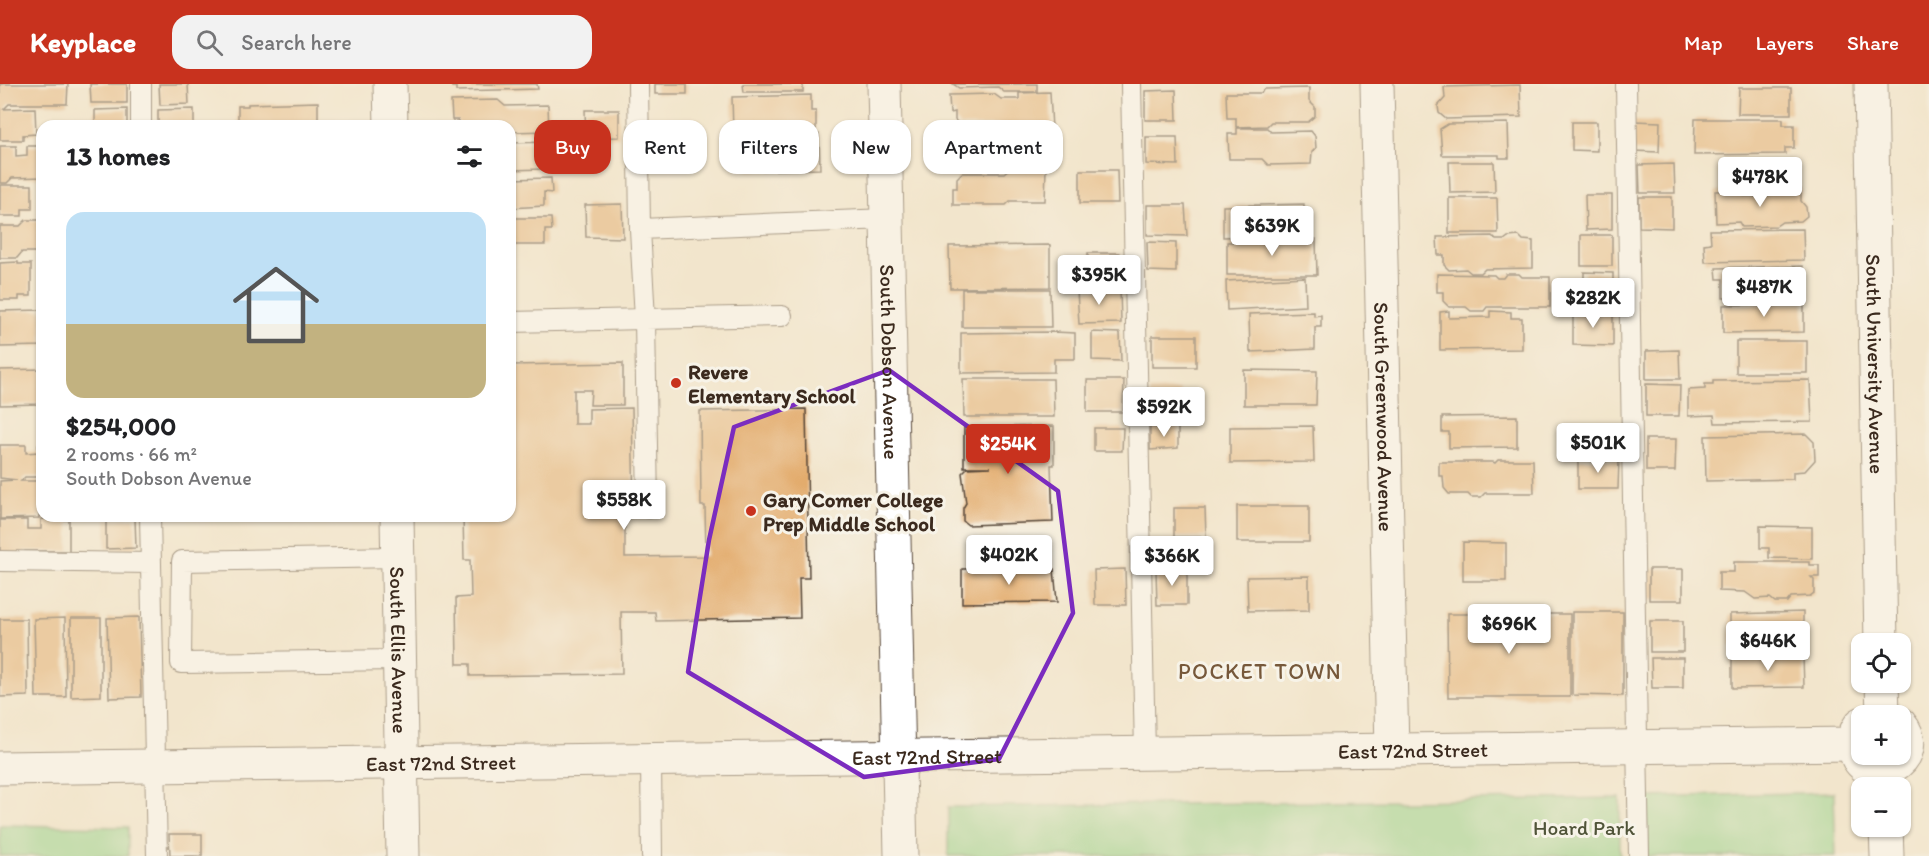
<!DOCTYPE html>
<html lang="en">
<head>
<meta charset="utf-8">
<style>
	body { margin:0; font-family:Itim,sans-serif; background:#f2f2f2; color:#202124; height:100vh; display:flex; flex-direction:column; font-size:22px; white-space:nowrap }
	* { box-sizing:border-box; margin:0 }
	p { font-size:20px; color:#757577 }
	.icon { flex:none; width:33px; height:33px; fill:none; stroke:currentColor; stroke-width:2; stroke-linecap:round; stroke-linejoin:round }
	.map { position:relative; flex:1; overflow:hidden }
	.details { position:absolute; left:36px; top:36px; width:480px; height:402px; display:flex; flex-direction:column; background:#fff; border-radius:18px; box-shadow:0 2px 4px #0004 }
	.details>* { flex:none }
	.banner { position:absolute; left:534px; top:36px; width:570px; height:54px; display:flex; gap:12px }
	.controls { position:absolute; left:1851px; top:549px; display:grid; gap:12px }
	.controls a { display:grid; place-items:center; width:60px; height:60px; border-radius:12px; background:#fff; box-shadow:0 2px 4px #0004; font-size:30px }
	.price { position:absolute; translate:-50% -51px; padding:0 14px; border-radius:6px; background:#fff; color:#222; font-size:20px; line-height:39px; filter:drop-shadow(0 2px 3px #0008) }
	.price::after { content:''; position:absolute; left:50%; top:36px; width:18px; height:14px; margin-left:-9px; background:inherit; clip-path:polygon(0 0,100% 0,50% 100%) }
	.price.on { background:#c8321e; color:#fff }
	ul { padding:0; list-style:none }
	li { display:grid; align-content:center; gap:12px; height:318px; padding:0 30px }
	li+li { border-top:2px solid #e0e0e0 }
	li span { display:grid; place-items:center; height:186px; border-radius:18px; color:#555 }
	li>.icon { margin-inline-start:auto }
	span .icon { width:108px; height:108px; fill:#fffc; stroke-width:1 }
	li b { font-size:26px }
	h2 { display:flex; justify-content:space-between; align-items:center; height:72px; padding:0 30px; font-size:26px }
	.chip { padding:0 21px; border-radius:18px; background:#fff; box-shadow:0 2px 4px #0004; font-size:21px; line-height:54px }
	.chip.on { background:#c8321e; color:#fff }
	header { display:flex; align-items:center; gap:36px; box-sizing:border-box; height:84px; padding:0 30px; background:#c8321e; color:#fff }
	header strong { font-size:28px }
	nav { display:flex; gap:33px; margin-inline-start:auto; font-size:21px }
	.search { width:420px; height:54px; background:#f2f2f2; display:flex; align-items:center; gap:15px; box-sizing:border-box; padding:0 21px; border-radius:18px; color:#757577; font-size:22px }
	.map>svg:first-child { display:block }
	.green { fill:#90d289; stroke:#667e54; stroke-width:1.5 }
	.building { fill:#e3ac6d }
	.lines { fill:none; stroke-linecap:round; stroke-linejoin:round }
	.lane-casing { stroke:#564638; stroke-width:22 }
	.street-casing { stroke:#564638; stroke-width:35 }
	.lane { stroke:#fff; stroke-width:20 }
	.street { stroke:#fff; stroke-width:33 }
	.marked { fill:none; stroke:#7b2cbf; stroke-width:4.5; stroke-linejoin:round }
	.poi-dot { fill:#c8321e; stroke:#f7f3e8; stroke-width:2 }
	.labels { text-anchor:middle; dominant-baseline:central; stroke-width:6; stroke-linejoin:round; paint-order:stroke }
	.street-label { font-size:21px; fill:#3b2a1e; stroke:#f7f3e8 }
	.poi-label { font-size:21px; font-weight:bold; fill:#3b2a1e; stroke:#f7f3e8; text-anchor:start }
	.park-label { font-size:21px; fill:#505439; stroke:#f7f3e8 }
	.neighbourhood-label { font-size:22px; letter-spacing:1.5px; fill:#76583a; stroke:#f7f3e8 }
</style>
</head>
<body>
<header>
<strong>Keyplace</strong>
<div class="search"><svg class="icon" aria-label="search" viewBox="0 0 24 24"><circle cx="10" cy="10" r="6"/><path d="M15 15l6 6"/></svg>Search here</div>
<nav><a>Map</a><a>Layers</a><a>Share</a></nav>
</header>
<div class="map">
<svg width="1929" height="772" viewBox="0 0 1929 772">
	<rect width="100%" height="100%" fill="#f7f3e8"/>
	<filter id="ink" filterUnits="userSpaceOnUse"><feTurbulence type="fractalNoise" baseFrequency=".0167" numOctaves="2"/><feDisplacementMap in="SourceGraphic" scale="12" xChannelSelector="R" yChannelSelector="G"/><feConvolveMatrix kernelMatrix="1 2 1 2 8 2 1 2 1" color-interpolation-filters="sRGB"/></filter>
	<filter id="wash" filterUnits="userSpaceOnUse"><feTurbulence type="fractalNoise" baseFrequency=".008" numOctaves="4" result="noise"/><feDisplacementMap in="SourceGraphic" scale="24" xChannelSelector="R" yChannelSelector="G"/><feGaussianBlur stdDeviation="1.35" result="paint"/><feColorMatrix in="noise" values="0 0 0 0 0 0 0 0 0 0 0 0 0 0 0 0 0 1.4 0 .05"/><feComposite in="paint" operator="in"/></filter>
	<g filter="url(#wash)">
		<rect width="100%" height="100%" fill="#f2e5cc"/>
		<path class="green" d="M1834,708l2,64h-189l-1,-59z
			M1620,714v58h-672v-49z
			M0,741l128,2v29h-128z"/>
		<g id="blocks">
			<path class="building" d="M0,0h68l-1,20h-58l-5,5 31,-1 1,26 -13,1v5h-23z
				M90,0h37v19h-36z
				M159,0h29l1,20 -29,1z
				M452,0h85l1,5 -82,2v-4h-4z
				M655,0h32v10h-32z
				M743,0h60v8h-59z
				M953,0h84v8h-33l-6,-5 -39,1z
				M1520,1l1,32 -75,2 -7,-6 -1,-7 7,-8 -1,-11z
				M1309,4v13l6,6v9l-7,6h-37l-4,4 -31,1v-9h-9l-1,-25h35l4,-4z
				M1739,4h52v26h-53z
				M1176,6l1,30h-32v-29z
				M1050,8l2,37 -46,1 -5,-5 -40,1 -6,-6v-8l-5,1 -1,-18 45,-1 7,5h18v-6z
				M811,11v16h5v18l-83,2 -1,-34z
				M498,16l7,6 43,-1 1,26 -39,1v-6h-52v-6h-6l-1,-19z
				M318,18v24h-80v-20h10v-2z
				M127,25v17h-32v-16z
				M194,25v17h-36v-16z
				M585,26h34v27l-33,1z
				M1695,35h88v6h11v23h-9v6l-91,1z
				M1634,37l26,1 -1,30 -26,-1z
				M1572,38h25v29l-25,-1z
				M1508,39l1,35h-10v-3h-57l-2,-26 8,-5z
				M1237,44h30l4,4 40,-1 4,5 1,12 -4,4 -1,12 -43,1 -6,-6h-33l-1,-25h9z
				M1004,47l6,5h36v31h-36l-6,-4 -41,1 -8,-5v-9h-4l-1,-18z
				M819,50l1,35 -72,2 -1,-34z
				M1146,53h31l1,28 -32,-1z
				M550,58l1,13 -8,-1v15l-33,1v-27z
				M0,62h16v10l11,-1v-9h15v31l-30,1 -5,5h-7z
				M1449,78h45l1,30 -45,1z
				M1674,80l1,29h-35l-1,-28z
				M1010,84h36l-1,33h-35l-4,4h-53v-17h4v-10l5,-5h42z
				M1080,86h37l1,33h-38z
				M551,94l1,15 -8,-1v14l-34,2v-29z
				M0,101h32v24h-10v7h-22z
				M1801,105v12l5,6 1,9 -6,5 -19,1 -6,4 -34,1 -3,-5 -23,1 -1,-32 23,-1 6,6h15l6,-6z
				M1585,111h27v34l-26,1z
				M1639,113h33v31l-33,-1z
				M1449,114h48l1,35h-49z
				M622,120l1,34 -37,-1 -1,-32z
				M1304,120v31l-81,2v-31z
				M1147,121h38l2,31 -40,-1z
				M510,134h41l1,12h-7v15h-35z
				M26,136h16v32h-20l-5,6h-17v-32h20z
				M1803,145l1,31 -99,2 -1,-18 7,-1 -1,-13z
				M1581,151h31v31h-31z
				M1492,152l4,4h8l4,-3 11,-1 4,4 10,1v27l-48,1 -4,4h-10l-5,-4 -17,1 -5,-5v-10h-6l-1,-18z
				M1316,155l1,36h-90v-33h11v-2z
				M1147,158l29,1v29l-28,-1z
				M1050,161v42l-100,1 -1,-42z
				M1088,169h31l1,32 -32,1z
				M18,178v2h13v32h-12v4h-19v-37z
				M1803,182v30l-80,2v-19h-6l-1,-11z
				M1584,188l29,1v29h-29z
				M1437,190l57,1 3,3h6l3,-4h13l3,3h28v30h-63l-3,4h-13l-5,-4h-17l-6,-6v-9h-6z
				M1305,193l1,29 -79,4 -1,-29z
				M962,205h88l1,38h-89z
				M1120,205l1,34 -42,1 -2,-34z
				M1804,219v29l-81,1v-28z
				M42,226v36l-42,1v-36z
				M1449,227v7l41,-1v-6l21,1v6h11v31l-82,1v-38z
				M1314,228v4l7,-1v12h-6v22l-65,3 -1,-38z
				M1573,229l40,1v32l-40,-1z
				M1054,248l21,1v26h-21v13l-93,1v-40z
				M1092,248l28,1 1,28 -29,-1z
				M1152,252h44v31h-44z
				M1736,257h71v32h-71z
				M1679,266l1,29h-34v-28z
				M623,279v42h-33l1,-15h-17v34h15v-15l43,-1 2,103h-9v46l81,-1 -1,-50h-4l-1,-95 106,-2 3,169h-10l1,40 -144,3 -1,-9h-34l1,62 -152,2v-12h-13l-1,-66 15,-1 -1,-37h-6l-1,-44h47v-151z
				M42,285l-2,35 -40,1v-35z
				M1244,286l73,1 -1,34h-72z
				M963,295h90l1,38h-90z
				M1087,296h37l-1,32h-36z
				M1810,296l2,42 -97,1 -1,-8 -26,1v-26l17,-1v-5h8v-3z
				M1646,300l34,1 -1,31h-33z
				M1180,306v35l-30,1v-35z
				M1517,332v31l-68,1v-16h-7v-15z
				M1054,342v39h-3l2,57 -85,3 -5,-4v-13l3,-5 -4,-30 5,-5 24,-1h-27v-40z
				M1313,342l1,36 -84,1v-36z
				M1150,343h28v21l-28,2z
				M1094,344h29l-1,23h-28z
				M1806,350l8,8 1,18 -10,11 -12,1v7l-87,2 -1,-45z
				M1646,355h30l-1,32h-29z
				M0,361h26v8l12,-1v-7h4v32h-17l-4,4h17v2h4v32h-3v3l-39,1v-38l17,-1 -17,-2z
				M1578,375h41l-1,30h-40z
				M1498,376h35l1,33h-49l-4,4h-10l-3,-3h-19l-5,-6 -1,-12h-4v-14h54l2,1z
				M1237,422h72v36h-72z
				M1174,424h31l1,29h-32z
				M135,434l1,30 -30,1v-30z
				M41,435l28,1v31h-44l-3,4 -22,-3v-32h27v9h14z
				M1760,442l52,1v32l-43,-1v-10h-9z
				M1463,458l43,1v38h-43z
				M1734,478h75v3h10v12h-8l3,3v13l-4,3 -19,1 -4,5h-12l-5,-4 -15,1 -10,-7 -26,-1v-19h15z
				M962,485h92l3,33 -95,1z
				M1125,485l1,36h-31l-1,-35z
				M1649,485h34v31h-34z
				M1156,486h31v35h-30z
				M1309,492v34l-61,1 -1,-34z
				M1572,528h51v84l-51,-1z
				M1803,528v32l-73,2v-32z
				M1447,530h123v83h-122z
				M139,533l2,80 -32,1 -2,-80z
				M65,534l1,79h-30l-2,-78z
				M71,534h30v78l-30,1z
				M0,535h27l1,77 -28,1z
				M1650,537h33v31h-33z
				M1803,572l1,31 -72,1v-31z
				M1651,574h32v30h-31z
				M169,750h33v22h-32z"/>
		</g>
	</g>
	<g filter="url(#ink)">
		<use href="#blocks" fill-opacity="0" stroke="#564638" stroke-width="1.5"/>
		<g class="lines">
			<defs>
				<path id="lane" d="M141,0v42
					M638,0l2,145 5,90 137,-3
					M1131,0l14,669
					M1626,0l13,772
					M640,145l247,-10
					M510,238l135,-3 3,189
					M150,432l7,340
					M398,473l-216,4 -1,102 219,-3
					M0,477l151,2
					M651,676l1,96"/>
				<g id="street">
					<path d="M390,0l1,42"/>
					<path id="s1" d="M884,0l17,772"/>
					<path id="s2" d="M1377,0l15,666"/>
					<path id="s3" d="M1871,0l10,560"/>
					<path id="s4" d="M397,432l6,340"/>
					<path d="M1882,598l1,33"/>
					<path d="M1861,640c-6,7 -9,17 -6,27 12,41 74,8 45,-27"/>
					<path id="s5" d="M0,684l1854,-24"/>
					<path d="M1886,742l1,30"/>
				</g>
			</defs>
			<use href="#lane" class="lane-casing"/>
			<use href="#street" class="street-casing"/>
			<use href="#lane" class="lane"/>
			<use href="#street" class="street"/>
		</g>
	</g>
	<path d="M0 0H1929V772H0ZM889,286l169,121 15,122 -74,146 -135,18 -176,-105 21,-132 25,-113z" fill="#f2e5cc" fill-opacity=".55" fill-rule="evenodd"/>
	<path class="marked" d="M889,286l169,121 15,122 -74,146 -135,18 -176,-105 21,-132 25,-113z"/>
	<g class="poi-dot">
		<circle cx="676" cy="299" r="6"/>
		<circle cx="751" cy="427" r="6"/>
	</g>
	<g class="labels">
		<g class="street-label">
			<text stroke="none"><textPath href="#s1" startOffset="278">South Dobson Avenue</textPath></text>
			<text stroke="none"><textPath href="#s3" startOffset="280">South University Avenue</textPath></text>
			<text stroke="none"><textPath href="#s2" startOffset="333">South Greenwood Avenue</textPath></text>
			<text stroke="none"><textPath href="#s4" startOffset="134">South Ellis Avenue</textPath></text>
			<text stroke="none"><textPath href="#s5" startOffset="1413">East 72nd Street</textPath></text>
			<text stroke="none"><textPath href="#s5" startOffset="927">East 72nd Street</textPath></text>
			<text stroke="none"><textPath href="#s5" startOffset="441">East 72nd Street</textPath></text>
		</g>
		<g class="poi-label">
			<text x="688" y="287">Revere<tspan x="688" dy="24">Elementary School</tspan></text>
			<text x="763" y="415">Gary Comer College<tspan x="763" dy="24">Prep Middle School</tspan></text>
		</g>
		<g class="park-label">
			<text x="1584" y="743">Hoard Park</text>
		</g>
		<g class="neighbourhood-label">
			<text x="1260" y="587">POCKET TOWN</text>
		</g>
	</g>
</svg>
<div class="controls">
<a><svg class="icon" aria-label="locate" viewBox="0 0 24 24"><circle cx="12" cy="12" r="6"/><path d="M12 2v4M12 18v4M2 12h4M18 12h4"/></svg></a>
<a>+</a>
<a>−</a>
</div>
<b class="price" style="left:1760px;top:124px">$478K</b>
<b class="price" style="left:1272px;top:173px">$639K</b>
<b class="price" style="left:1099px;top:222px">$395K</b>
<b class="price" style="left:1764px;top:234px">$487K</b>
<b class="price" style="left:1593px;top:245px">$282K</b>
<b class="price" style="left:1164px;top:354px">$592K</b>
<b class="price" style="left:1598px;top:390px">$501K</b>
<b class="price on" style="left:1008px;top:391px">$254K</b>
<b class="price" style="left:624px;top:447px">$558K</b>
<b class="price" style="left:1009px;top:502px">$402K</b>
<b class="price" style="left:1172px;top:503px">$366K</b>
<b class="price" style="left:1509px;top:571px">$696K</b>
<b class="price" style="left:1768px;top:588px">$646K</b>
<div class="banner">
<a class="chip on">Buy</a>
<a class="chip">Rent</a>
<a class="chip">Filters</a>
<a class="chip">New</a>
<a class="chip">Apartment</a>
</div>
<section class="details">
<h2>13 homes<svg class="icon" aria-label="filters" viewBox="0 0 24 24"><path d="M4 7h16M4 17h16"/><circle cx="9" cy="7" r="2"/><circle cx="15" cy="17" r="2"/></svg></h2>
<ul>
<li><span style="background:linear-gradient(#bfe0f5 60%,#c2b280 0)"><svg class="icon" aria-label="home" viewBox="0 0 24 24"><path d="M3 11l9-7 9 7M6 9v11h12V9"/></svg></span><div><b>$254,000</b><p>2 rooms · 66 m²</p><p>South Dobson Avenue</p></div></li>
</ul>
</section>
</div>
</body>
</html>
